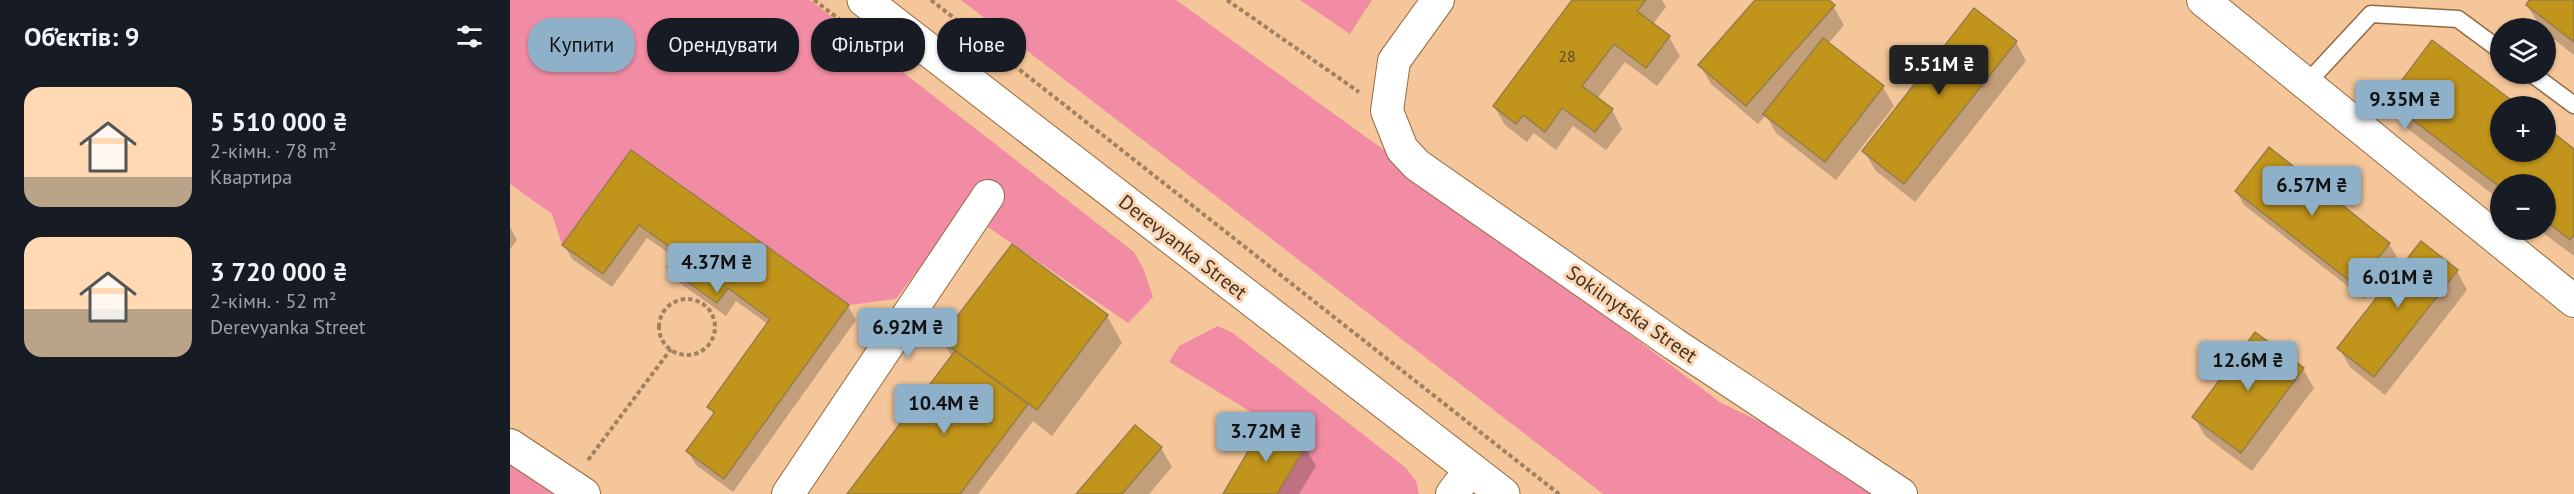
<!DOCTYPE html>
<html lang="uk">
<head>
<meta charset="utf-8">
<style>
	body { margin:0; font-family:"PT Sans",sans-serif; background:#20242c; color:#f1f3f6; height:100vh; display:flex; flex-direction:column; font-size:22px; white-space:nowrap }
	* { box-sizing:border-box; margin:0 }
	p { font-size:20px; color:#9ea1a6 }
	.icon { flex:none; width:33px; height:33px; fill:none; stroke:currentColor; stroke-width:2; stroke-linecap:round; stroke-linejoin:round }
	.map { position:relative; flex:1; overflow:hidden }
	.drawer { display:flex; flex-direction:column; background:#171b24; width:510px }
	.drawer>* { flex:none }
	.guide { position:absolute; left:18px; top:18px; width:570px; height:54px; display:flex; gap:12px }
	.fabs { position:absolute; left:1980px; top:18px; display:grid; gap:12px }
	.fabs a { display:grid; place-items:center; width:66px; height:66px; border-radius:50%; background:#171b24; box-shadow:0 2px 4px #0004; font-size:30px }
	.price { position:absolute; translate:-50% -51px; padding:0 14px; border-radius:6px; background:#8eb0c9; color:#111; font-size:20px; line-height:39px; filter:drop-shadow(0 2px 3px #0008) }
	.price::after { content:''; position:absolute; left:50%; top:36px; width:18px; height:14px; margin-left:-9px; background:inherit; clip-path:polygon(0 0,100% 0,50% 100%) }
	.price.selected { background:#222; color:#fff }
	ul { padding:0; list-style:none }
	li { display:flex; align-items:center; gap:18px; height:150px; padding:0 24px }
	li span { display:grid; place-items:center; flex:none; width:168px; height:120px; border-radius:18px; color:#555 }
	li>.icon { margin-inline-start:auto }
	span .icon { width:72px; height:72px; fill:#fffc; stroke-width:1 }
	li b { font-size:26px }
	h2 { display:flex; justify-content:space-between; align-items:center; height:72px; padding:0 24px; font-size:26px }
	.pill { padding:0 21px; border-radius:24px; background:#171b24; box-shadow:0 2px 4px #0004; font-size:21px; line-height:54px }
	.pill.selected { background:#8eb0c9; color:#111 }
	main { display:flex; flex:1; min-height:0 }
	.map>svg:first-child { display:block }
	.green { fill:#f18ca4 }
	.shadow { fill:#0003 }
	.building { fill:#c1941b; stroke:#977e48; stroke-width:1.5 }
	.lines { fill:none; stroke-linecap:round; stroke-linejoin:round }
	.lane-casing { stroke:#946b41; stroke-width:19 }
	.street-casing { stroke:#946b41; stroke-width:34 }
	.primary-casing { stroke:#946b41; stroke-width:35 }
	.path { stroke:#a28161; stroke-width:4; stroke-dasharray:4.5 3; stroke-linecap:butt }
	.lane { stroke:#fff; stroke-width:16 }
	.street { stroke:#fff; stroke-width:32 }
	.primary { stroke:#fff; stroke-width:33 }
	.labels { text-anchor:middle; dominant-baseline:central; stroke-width:6; stroke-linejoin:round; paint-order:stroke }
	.number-label { font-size:16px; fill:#634a1f }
	.street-label { font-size:20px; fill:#443220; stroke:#fbd5b2 }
</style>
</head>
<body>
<main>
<section class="drawer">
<h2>Об’єктів: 9<svg class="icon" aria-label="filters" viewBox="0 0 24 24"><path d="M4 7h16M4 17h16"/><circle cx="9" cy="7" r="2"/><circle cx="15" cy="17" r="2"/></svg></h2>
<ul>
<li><span style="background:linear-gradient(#ffd9b3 75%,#b9a48a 0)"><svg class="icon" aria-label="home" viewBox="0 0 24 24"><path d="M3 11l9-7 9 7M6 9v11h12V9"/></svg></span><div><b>5 510 000 ₴</b><p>2-кімн. · 78 m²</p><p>Квартира</p></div></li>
<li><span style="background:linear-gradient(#ffd9b3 60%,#b9a48a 0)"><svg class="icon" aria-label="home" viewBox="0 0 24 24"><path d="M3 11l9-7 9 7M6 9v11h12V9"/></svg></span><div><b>3 720 000 ₴</b><p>2-кімн. · 52 m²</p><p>Derevyanka Street</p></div></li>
</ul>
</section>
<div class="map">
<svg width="2064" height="494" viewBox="0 0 2064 494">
	<rect width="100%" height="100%" fill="#f4c69a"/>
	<path class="green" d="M0,0h300l324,252 9,16 10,29 -25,26 -165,-113 -67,89 -47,6 -218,-155 -69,95 -10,-31 -42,-30z
		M451,0h215l240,173 305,230 193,91h-311z
		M790,0h72l-22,34z
		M708,326l15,7 173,135 10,13 3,13h-142l28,-49 -136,-83 10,-16z
		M0,456l55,38h-55z"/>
	<path class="shadow" d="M1064,0h88l4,7 -13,17 16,13 11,19 -23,30 -32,-24 -28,37 15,11 10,19 -16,21 -33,-24 -17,24 -22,-17 -7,9 -22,-17 -11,-19z
		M1247,0h69l7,6 11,19 -16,19 55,43 11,19 -58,74 -60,-47 -10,-18 -8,9 -47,-40 -11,-19z
		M2021,0h43v55l-28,-22v-5h-5l-14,-23z
		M1506,42l10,19 -111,141 -40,-32 -11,-19z
		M1923,42l83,64h-16v46h46v-23l28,22v105l-35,-26h7v-46h-46v16l-96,-74 -16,-26z
		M121,152l217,154 8,14 -123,172 -37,-27 -8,-14 26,-36 -5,-8 59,-83 -32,-23 -10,15 -49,-35 -8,-14 7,-9 -29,-20 -35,49 -40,-28 -8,-14z
		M1726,191l153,53 8,13 -33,42 -120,-94z
		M0,227l7,13 -7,9z
		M502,246l95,70 15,27 -70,93 -19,-15 -55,73h-129l103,-137 -10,-18z
		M1947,271l10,19 -82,105 -35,-28 -11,-19z
		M1793,369l11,19 -62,83 -47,-35 -11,-19z
		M626,427l25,21 11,19 -23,27h-71z
		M795,447l11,19 -17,28h-75z"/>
	<path class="building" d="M1062,0h74l-9,11 33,25 -24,32 -32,-24 -32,42 31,23 -18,23 -33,-24 -17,24 -22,-17 -7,9 -23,-18z
		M1245,0h74l6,5 -89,101 -48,-41z
		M2019,0h45v42l-48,-37z
		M1464,8l43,33 -113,143 -42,-33z
		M1313,38l61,48 -59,76 -62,-48z
		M1922,40l87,66h-19v46h46v-25l28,22v86l-4,5 -24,-19v-37h-46v3l-113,-87z
		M1759,147l121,96 -34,43 -121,-95z
		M121,150l218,155 -125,174 -38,-28 29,-39 -8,-5 63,-88 -42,-31 -11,15 -50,-36 11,-14 -39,-28 -36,49 -41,-29z
		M1911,241l37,29 -84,107 -37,-29z
		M502,244l96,71 -71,95 -97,-71z
		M1745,332l49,36 -63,85 -49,-36z
		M445,351l73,53 -68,90h-113z
		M756,421l40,25 -29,48h-54z
		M625,425l27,22 -40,47h-46z"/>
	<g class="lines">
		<defs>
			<path id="lane" d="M2022,74l42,31
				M1797,83l64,-69 87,5 42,31"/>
			<path id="street" d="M928,0l-44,61 -7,50 15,38 15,16 257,179 227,150
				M1693,0l371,301
				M0,445l74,49
				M278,494l200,-298
				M942,494l19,-25"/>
			<path id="primary" d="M354,0l639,494"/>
		</defs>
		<use href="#lane" class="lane-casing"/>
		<use href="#street" class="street-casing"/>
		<use href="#primary" class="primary-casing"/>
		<path class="path" d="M304,0l25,19
			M421,0l628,494
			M717,0l132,92
			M149 327a28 28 0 1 1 56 0a28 28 0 1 1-56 0Z
			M78,460l83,-111"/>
		<use href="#lane" class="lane"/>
		<use href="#street" class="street"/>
		<use href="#primary" class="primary"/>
	</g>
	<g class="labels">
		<g class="number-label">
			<text x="1057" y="56">28</text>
		</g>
		<g class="street-label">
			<text transform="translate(673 247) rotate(38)">Derevyanka Street</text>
			<text transform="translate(1122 314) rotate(35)">Sokilnytska Street</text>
		</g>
	</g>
</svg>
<div class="fabs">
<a><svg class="icon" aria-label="layers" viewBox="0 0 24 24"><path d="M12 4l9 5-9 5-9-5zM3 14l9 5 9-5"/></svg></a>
<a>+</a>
<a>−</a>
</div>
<b class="price selected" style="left:1429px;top:96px">5.51M ₴</b>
<b class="price" style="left:1895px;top:131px">9.35M ₴</b>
<b class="price" style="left:1802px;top:217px">6.57M ₴</b>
<b class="price" style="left:207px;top:294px">4.37M ₴</b>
<b class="price" style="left:1888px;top:309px">6.01M ₴</b>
<b class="price" style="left:398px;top:359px">6.92M ₴</b>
<b class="price" style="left:1738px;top:392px">12.6M ₴</b>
<b class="price" style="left:434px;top:435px">10.4M ₴</b>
<b class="price" style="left:756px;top:463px">3.72M ₴</b>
<div class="guide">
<a class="pill selected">Купити</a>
<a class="pill">Орендувати</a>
<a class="pill">Фільтри</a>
<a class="pill">Нове</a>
</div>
</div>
</main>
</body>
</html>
